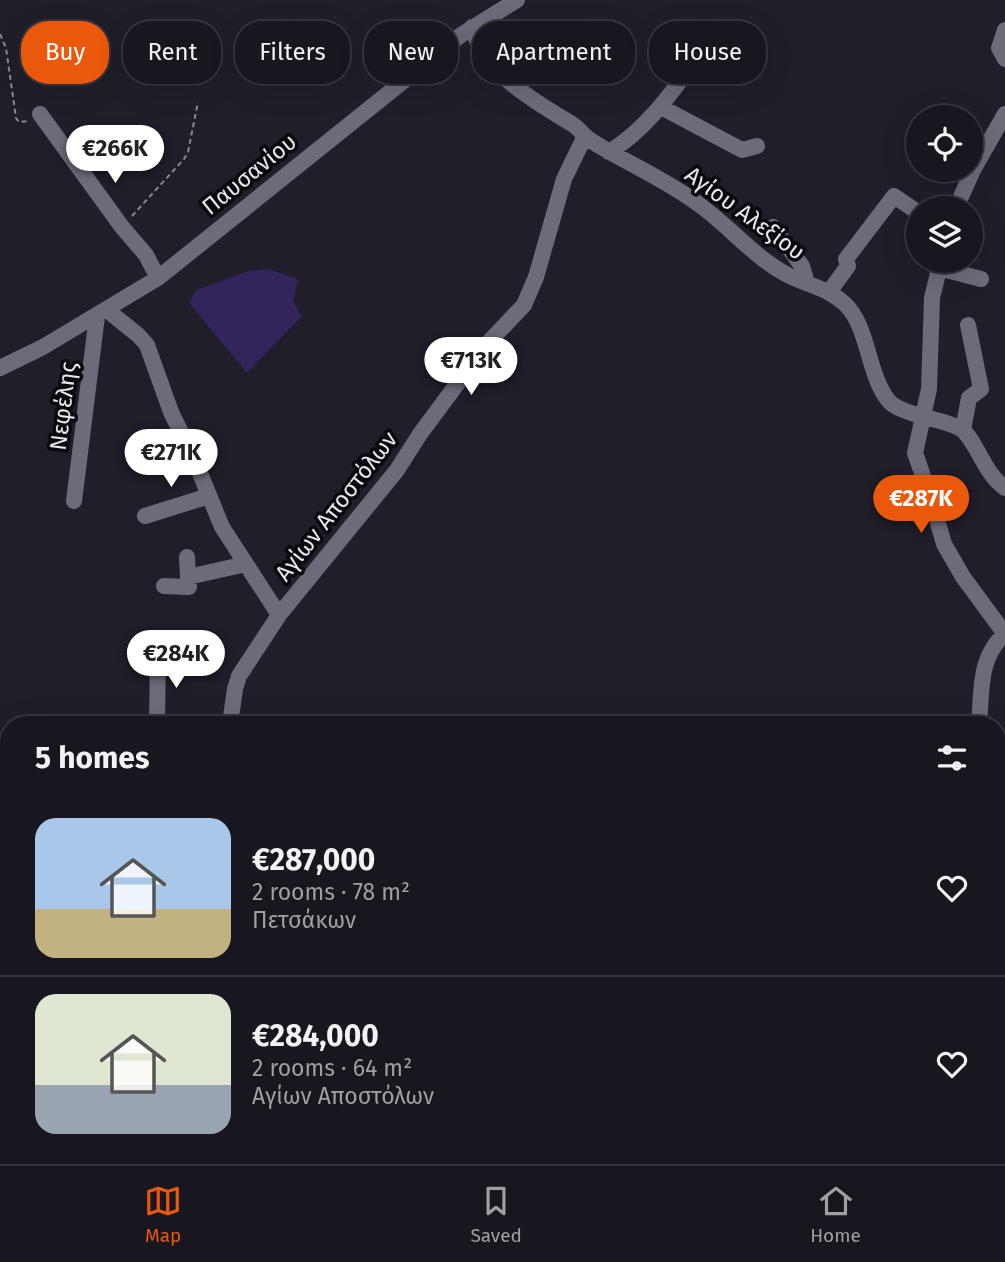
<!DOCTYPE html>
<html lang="en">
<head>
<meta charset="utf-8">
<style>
	body { margin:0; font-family:"Fira Sans",sans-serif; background:#211f28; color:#f1f3f6; height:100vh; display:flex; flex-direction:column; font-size:26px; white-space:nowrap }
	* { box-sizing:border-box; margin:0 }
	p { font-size:23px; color:#9f9fa4 }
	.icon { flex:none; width:38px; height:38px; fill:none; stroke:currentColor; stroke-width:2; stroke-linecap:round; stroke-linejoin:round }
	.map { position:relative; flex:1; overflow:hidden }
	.side { position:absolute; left:0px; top:716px; width:1006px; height:450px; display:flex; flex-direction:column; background:#18161f; border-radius:28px 28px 0 0; box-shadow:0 7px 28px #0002,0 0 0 2px #36353d }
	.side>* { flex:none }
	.guide { position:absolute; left:21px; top:21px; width:964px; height:63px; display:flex; gap:14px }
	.tools { position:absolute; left:906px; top:105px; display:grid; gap:14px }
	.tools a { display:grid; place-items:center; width:77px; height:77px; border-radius:50%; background:#18161f; box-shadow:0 7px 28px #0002,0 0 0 2px #36353d; font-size:35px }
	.price { position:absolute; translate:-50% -60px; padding:0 16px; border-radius:24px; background:#fff; color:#222; font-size:23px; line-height:46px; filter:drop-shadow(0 2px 4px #0008) }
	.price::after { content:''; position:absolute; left:50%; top:42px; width:21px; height:16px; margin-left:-10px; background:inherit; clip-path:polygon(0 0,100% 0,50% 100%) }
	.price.active { background:#ea580c; color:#fff }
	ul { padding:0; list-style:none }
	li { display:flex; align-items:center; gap:21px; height:175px; padding:0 35px }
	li+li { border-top:2px solid #36353d }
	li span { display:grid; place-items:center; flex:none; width:196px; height:140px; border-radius:21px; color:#555 }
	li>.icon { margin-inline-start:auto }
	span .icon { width:84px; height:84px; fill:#fffc; stroke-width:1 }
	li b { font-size:30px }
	h2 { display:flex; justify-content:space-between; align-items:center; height:84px; padding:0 35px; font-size:30px }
	.chip { padding:0 24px; border-radius:28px; background:#18161f; box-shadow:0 7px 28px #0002,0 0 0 2px #36353d; font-size:24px; line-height:63px }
	.chip.active { background:#ea580c; color:#fff }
	.tabs { display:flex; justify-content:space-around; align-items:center; height:98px; border-top:2px solid #36353d; background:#18161f; font-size:19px; color:#9f9fa4 }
	.tabs a { display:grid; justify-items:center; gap:4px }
	.tabs .active { color:#ea580c }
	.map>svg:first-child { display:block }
	.green { fill:#33255b }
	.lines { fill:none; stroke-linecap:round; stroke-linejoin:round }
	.path { stroke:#8a8892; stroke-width:2; stroke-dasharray:5 3.5; stroke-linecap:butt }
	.minor { stroke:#6d6b78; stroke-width:16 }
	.labels { text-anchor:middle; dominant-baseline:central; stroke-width:7; stroke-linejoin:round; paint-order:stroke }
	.street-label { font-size:23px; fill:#e9e8f0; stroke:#0a090e }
</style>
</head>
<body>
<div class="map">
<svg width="1005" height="1164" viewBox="0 0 1005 1164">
	<rect width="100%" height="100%" fill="#201e29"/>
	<path class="green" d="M268,269l30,10 -5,22 9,15 -55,57 -58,-70 7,-13 53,-19z"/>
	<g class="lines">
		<path class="path" d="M0,34l6,14 10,70 3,4 9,-1
			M695,43l2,-13
			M132,216l52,-57 4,-7 10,-50"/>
		<path class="minor" d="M472,27c14,48 61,73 100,97 5,3 8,7 12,11 7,7 18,12 26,17 30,17 60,31 87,51 30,21 55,52 87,70 21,12 43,14 61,31 24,23 22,69 43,96 11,15 54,18 73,29 15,10 23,45 44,59
			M1005,30l-6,18 6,11
			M661,107l81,43 15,-4
			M40,114l82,113 24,28 12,23
			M609,152c38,-23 63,-60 88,-94l21,14
			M956,208l17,-38 32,-56
			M773,227l29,39 5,17
			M941,261l-9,37 -3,91 -14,64 16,46 13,45 19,33 42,57
			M939,268l42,11
			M829,292l19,-26 -2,-7 48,-63 25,17
			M107,310l31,25 9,10 24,67 24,49 27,66 57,88
			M0,368l43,-21 115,-69 303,-243 56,-35
			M963,430l6,-32 12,-9 -13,-64
			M74,501l23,-185
			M145,516l64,-20
			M187,557l1,20 58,-13
			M164,586l25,1 -1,-10
			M157,724l1,-70
			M230,724l5,-35 4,-13 40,-61 118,-145 23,-36 66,-89 38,-40 12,-28 28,-98 21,-43
			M979,724c3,-32 -1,-67 26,-90
			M998,752l7,-2
			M998,1016l7,-1
			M0,1085l9,-3
			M0,1102l8,62
			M97,1164l4,-7
			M197,1164l3,-7"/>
	</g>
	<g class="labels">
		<g class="street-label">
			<text transform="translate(249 174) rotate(-39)">Παυσανίου</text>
			<text transform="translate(745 213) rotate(36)">Αγίου Αλεξίου</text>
			<text transform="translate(63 406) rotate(-83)">Νεφέλης</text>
			<text transform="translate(336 506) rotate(-52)">Αγίων Αποστόλων</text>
		</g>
	</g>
</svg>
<div class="tools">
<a><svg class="icon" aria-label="locate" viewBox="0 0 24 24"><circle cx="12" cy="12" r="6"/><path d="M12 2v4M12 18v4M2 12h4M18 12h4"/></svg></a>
<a><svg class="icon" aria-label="layers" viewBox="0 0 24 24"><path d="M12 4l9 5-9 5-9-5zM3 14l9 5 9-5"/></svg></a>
</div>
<b class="price" style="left:115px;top:185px">€266K</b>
<b class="price" style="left:471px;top:397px">€713K</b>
<b class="price" style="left:171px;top:489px">€271K</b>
<b class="price active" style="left:921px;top:535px">€287K</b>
<b class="price" style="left:176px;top:690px">€284K</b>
<div class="guide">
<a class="chip active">Buy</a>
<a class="chip">Rent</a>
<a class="chip">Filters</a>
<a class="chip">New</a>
<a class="chip">Apartment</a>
<a class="chip">House</a>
</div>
<section class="side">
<h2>5 homes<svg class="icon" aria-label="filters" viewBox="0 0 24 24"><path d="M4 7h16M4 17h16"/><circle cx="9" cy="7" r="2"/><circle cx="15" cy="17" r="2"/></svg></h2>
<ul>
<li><span style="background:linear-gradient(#a9c7e8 65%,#c2b280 0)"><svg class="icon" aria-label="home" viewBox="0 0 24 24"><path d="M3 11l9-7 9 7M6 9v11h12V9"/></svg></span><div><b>€287,000</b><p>2 rooms · 78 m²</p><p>Πετσάκων</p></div><svg class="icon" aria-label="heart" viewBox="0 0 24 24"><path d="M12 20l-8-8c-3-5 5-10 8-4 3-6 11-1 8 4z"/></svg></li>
<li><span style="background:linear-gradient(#dfe7d0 65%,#9aa5b1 0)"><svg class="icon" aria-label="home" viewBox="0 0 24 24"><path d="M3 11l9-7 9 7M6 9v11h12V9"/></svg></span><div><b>€284,000</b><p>2 rooms · 64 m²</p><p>Αγίων Αποστόλων</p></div><svg class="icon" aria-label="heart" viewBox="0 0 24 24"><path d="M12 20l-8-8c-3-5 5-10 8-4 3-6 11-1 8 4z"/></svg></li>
</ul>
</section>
</div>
<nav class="tabs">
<a class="active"><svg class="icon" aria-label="map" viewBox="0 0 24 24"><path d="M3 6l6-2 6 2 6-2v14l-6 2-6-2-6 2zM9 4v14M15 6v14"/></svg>Map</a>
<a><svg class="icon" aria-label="saved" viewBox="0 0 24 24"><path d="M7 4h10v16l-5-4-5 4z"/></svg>Saved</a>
<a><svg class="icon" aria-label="home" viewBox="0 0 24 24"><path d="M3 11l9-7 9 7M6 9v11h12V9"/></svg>Home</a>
</nav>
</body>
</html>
